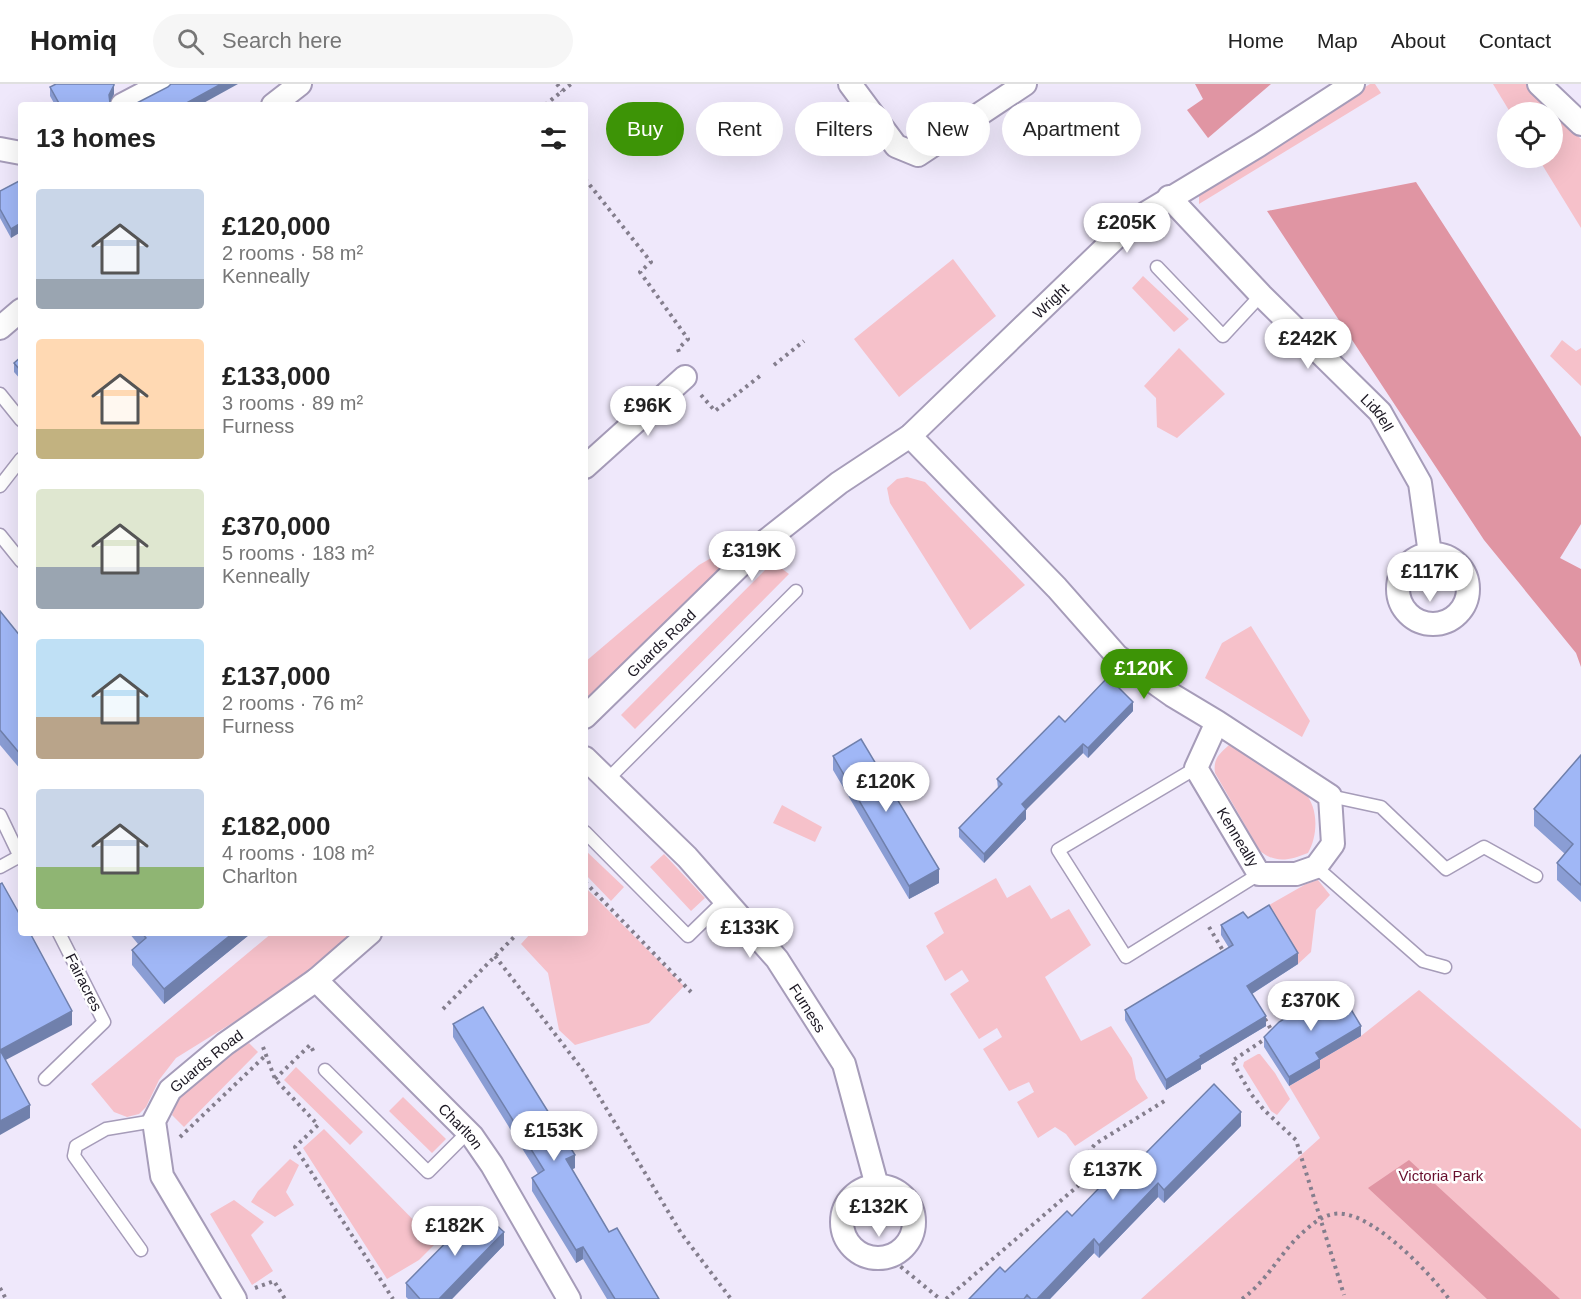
<!DOCTYPE html>
<html lang="en">
<head>
<meta charset="utf-8">
<style>
	body { margin:0; font-family:Arial,sans-serif; background:#f6f6f6; color:#222; height:100vh; display:flex; flex-direction:column; font-size:22px; white-space:nowrap }
	* { box-sizing:border-box; margin:0 }
	p { font-size:20px; color:#767676 }
	.icon { flex:none; width:33px; height:33px; fill:none; stroke:currentColor; stroke-width:2; stroke-linecap:round; stroke-linejoin:round }
	.map { position:relative; flex:1; overflow:hidden }
	.side { position:absolute; left:18px; top:18px; width:570px; height:834px; display:flex; flex-direction:column; background:#fff; border-radius:6px; box-shadow:0 6px 24px #0002 }
	.side>* { flex:none }
	.banner { position:absolute; left:606px; top:18px; width:570px; height:54px; display:flex; gap:12px }
	.buttons { position:absolute; left:1497px; top:18px; display:grid; gap:12px }
	.buttons a { display:grid; place-items:center; width:66px; height:66px; border-radius:50%; background:#fff; box-shadow:0 6px 24px #0002; font-size:30px }
	.price { position:absolute; translate:-50% -51px; padding:0 14px; border-radius:21px; background:#fff; color:#222; font-size:20px; line-height:39px; filter:drop-shadow(0 2px 3px #0008) }
	.price::after { content:''; position:absolute; left:50%; top:36px; width:18px; height:14px; margin-left:-9px; background:inherit; clip-path:polygon(0 0,100% 0,50% 100%) }
	.price.selected { background:#3d9406; color:#fff }
	ul { padding:0; list-style:none }
	li { display:flex; align-items:center; gap:18px; height:150px; padding:0 18px }
	li span { display:grid; place-items:center; flex:none; width:168px; height:120px; border-radius:6px; color:#555 }
	li>.icon { margin-inline-start:auto }
	span .icon { width:72px; height:72px; fill:#fffc; stroke-width:1 }
	li b { font-size:26px }
	h2 { display:flex; justify-content:space-between; align-items:center; height:72px; padding:0 18px; font-size:26px }
	.chip { padding:0 21px; border-radius:27px; background:#fff; box-shadow:0 6px 24px #0002; font-size:21px; line-height:54px }
	.chip.selected { background:#3d9406; color:#fff }
	header { display:flex; align-items:center; gap:36px; box-sizing:border-box; height:84px; padding:0 30px; background:#fff; border-bottom:2px solid #e0e0e0 }
	header strong { font-size:28px }
	nav { display:flex; gap:33px; margin-inline-start:auto; font-size:21px }
	.search { width:420px; height:54px; background:#f6f6f6; display:flex; align-items:center; gap:15px; box-sizing:border-box; padding:0 21px; border-radius:33px; color:#767676; font-size:22px }
	.map>svg:first-child { display:block }
	.green { fill:#f6c1ca }
	.forest { fill:#e095a3 }
	.lines { fill:none; stroke-linecap:round; stroke-linejoin:round }
	.lane-casing { stroke:#a69cb9; stroke-width:15 }
	.street-casing { stroke:#a69cb9; stroke-width:26 }
	.path { stroke:#847e8d; stroke-width:4; stroke-dasharray:3 4.5; stroke-linecap:butt }
	.lane { stroke:#fff; stroke-width:12 }
	.street { stroke:#fff; stroke-width:22 }
	.wall { fill:#8a9dd4 }
	.shaded-wall { fill:#7080ac }
	.building { fill:#a0b7f6; stroke:#7080ac; stroke-width:1.5 }
	.labels { text-anchor:middle; dominant-baseline:central; stroke-width:5; stroke-linejoin:round; paint-order:stroke }
	.street-label { font-size:15px; fill:#1c1823; stroke:#fff }
	.park-label { font-size:15px; fill:#670e2d; stroke:#fff }
</style>
</head>
<body>
<header>
<strong>Homiq</strong>
<div class="search"><svg class="icon" aria-label="search" viewBox="0 0 24 24"><circle cx="10" cy="10" r="6"/><path d="M15 15l6 6"/></svg>Search here</div>
<nav><a>Home</a><a>Map</a><a>About</a><a>Contact</a></nav>
</header>
<div class="map">
<svg width="1581" height="1215" viewBox="0 0 1581 1215">
	<rect width="100%" height="100%" fill="#efe8fb"/>
	<path class="green" d="M1370,0h5l6,9 -182,111v-8l8,-12z
		M1493,0h33l55,55v89l-43,-70h14v-46h-42z
		M953,175l43,57 -97,81 -45,-58z
		M1143,192l46,43 -15,13 -42,-44z
		M1562,256l14,11 5,-3v38l-31,-30z
		M1179,264l46,46 -48,44 -20,-11 -1,-29 -12,-12z
		M907,393l18,5 100,103 -55,45 -80,-127 -3,-15 10,-9z
		M753,450l-168,172v-44l114,-97z
		M773,478l16,12 -154,155 -14,-14z
		M1251,542l59,95 -8,16 -97,-59 17,-35z
		M1229,661c20,12 61,31 75,47 15,15 14,44 4,61 -18,7 -32,11 -48,-2l-45,-78c-2,-14 4,-19 14,-28z
		M782,721l40,22 -7,15 -42,-19z
		M585,766l39,37 -13,14 -26,-27z
		M664,770l41,44 -14,13 -41,-44z
		M996,794l11,20 23,-13 21,34 18,-10 22,36 -46,32 36,64 30,-15 21,32 4,21 12,19 -73,48 -9,-12 -11,-7 -17,11 -21,-36 17,-10 -5,-10 -20,9 -26,-42 19,-12 -5,-9 -18,11 -29,-45 19,-13 -7,-11 -17,11 -19,-35 18,-13 -10,-20z
		M1318,796l12,15 -14,15 -5,42 -13,12 -34,-56 42,-24z
		M585,803l99,99 -35,37 -74,22 -16,-15 -11,-57 -27,-29 10,-11h54z
		M272,849h85l-57,48 -124,77 -17,22 -13,27 -7,7 -12,3 -13,-5 -23,-28z
		M1419,906l162,139v170h-440l179,-161 -31,-52 31,-18 -4,-6 45,-26z
		M249,959l9,9 -74,75 -12,-12 14,-33 13,-9z
		M1258,970h2l15,19 15,26 -13,16 -6,-4 -28,-45 1,-4z
		M296,983l67,65 -13,13 -66,-65z
		M403,1013l43,42 -14,14 -43,-42z
		M324,1045l112,114 -17,17 -32,19 -84,-131z
		M290,1075l9,6 -13,27 8,13 -19,12 -24,-15 7,-11z
		M234,1116l30,22 -13,13 22,36 -21,14 -42,-71z"/>
	<path class="forest" d="M1195,0h76l-63,54 -21,-28 16,-11z
		M1416,98l165,255v87l-21,34 21,11v98l-5,-14 -92,-113 -217,-329z
		M1409,1076l151,139h-73l-119,-111z"/>
	<g class="lines">
		<defs>
			<path id="lane" d="M1157,183l66,69 38,-41
				M0,310l21,26
				M0,402l21,-27
				M0,451l21,26
				M1196,684l-138,82 68,107 133,-83
				M607,696l189,-189
				M1330,712l51,11 65,62 38,-22 52,29
				M0,731l21,44
				M585,748l103,104 37,-36
				M0,783l20,-11
				M1316,783l107,94 22,6
				M325,986l103,102 40,-40
				M45,995l59,-57 -45,-89
				M141,1166l-67,-94 2,-10 30,-17 48,-8"/>
			<g id="street">
				<path d="M850,0l46,62 22,9 107,-71"/>
				<path d="M1539,0l42,40"/>
				<path d="M122,21l40,-21"/>
				<path d="M273,21l27,-21"/>
				<path d="M0,65l21,4"/>
				<path id="s1" d="M1169,113l92,98 119,117 40,71 10,71"/>
				<path d="M0,244l21,-18"/>
				<path d="M910,352l147,152 60,68 55,39 45,27 113,74 3,48 -17,23 -20,7h-37l-63,-106 21,-46"/>
				<path d="M585,383l100,-90"/>
				<circle cx="1433" cy="505" r="35"/>
				<path id="s2" d="M585,633l178,-174 76,-60 71,-47 223,-215 126,-76 94,-61"/>
				<path id="s3" d="M585,674l102,99 90,102 67,105 33,122"/>
				<path id="s4" d="M316,896l156,156 20,29 77,134"/>
				<circle cx="878" cy="1138" r="36"/>
				<path id="s5" d="M235,1215l-73,-123 -8,-55 16,-31 55,-46 91,-64 54,-47"/>
			</g>
		</defs>
		<use href="#lane" class="lane-casing"/>
		<use href="#street" class="street-casing"/>
		<path class="path" d="M557,0l5,7
			M545,21l26,-21
			M585,95l66,83 -11,10 48,67 -10,10 2,6
			M774,281l30,-24
			M701,311l14,16 45,-35
			M585,798l106,110
			M1209,843l16,27
			M495,872l90,117 96,160 50,66
			M443,925l75,-76
			M1265,935l8,14
			M1268,953l-36,24 19,33 13,16 32,30 48,155
			M263,963l12,32 43,46 -23,22 98,152
			M275,995l35,-34 5,9
			M180,1053l86,-82
			M889,1173l51,42
			M0,1204l6,11
			M255,1204l19,-7 11,18
			M946,1215l140,-120 3,-27 6,-8 71,-44
			M1242,1215c24,-17 37,-44 58,-64 12,-11 26,-24 44,-21 34,5 85,58 105,85"/>
		<use href="#lane" class="lane"/>
		<use href="#street" class="street"/>
	</g>
	<path class="wall" d="M50,3l64,7 -4,7 3,4h-58l-5,-9z
		M21,96l-10,58 -11,-20v-27z
		M21,273v23l-7,-8v-9z
		M21,408v18l-1,-1v-16z
		M0,527l21,26v133l-21,-25z
		M1133,627l-45,47 -5,-5 -57,56v10l-42,44 -25,-26v-9l39,-39 -1,-10 68,-57z
		M1581,671v147l-24,-22v-17l8,-9 -31,-28v-17z
		M833,672l106,127 -30,16 -76,-129z
		M1248,834l50,46 -46,30 14,32 -65,39v4l-35,21 -41,-70v-10l104,-62 -8,-13v-10z
		M129,849h120v2l-85,69 -32,-39v-15l6,-6z
		M453,940l122,144 -3,1 37,63 50,67h-52l-24,-40 -7,4 -44,-72v-13l6,-4 -85,-137z
		M1361,952l-41,24v8l-31,18 -25,-39v-10z
		M1241,1042l-77,77 -6,-6 -59,61 -5,-5 -44,46h-81l36,-27 133,-111z
		M504,1161l-52,54h-44l-2,-2v-14z"/>
	<path class="shaded-wall" d="M221,0h17l-38,21h-17z
		M114,1v9l-5,10v-9z
		M21,139v9l-10,6v-9z
		M1133,618v9l-45,47v-10z
		M1083,660v9l-61,61v-10z
		M1026,725v10l-42,44v-9z
		M939,785v14l-30,16v-13z
		M233,849h16v2l-85,69v-15z
		M1298,869v11l-51,33v-11z
		M72,927v14l-72,38v-13z
		M1266,932v10l-65,39v4l-35,21v-10l34,-24z
		M1361,942v10l-41,24v8l-31,18v-9l27,-24z
		M30,1021v13l-30,17v-14z
		M1241,1028v14l-77,77v-13z
		M575,1071v13l-9,4v-13z
		M1158,1099v14l-59,61v-13z
		M504,1148v13l-52,54h-13z
		M1094,1155v14l-44,46h-13z
		M583,1163v12l-7,4v-13z"/>
	<path class="building" d="M56,0h58v1l-5,10 1,8 3,2h-53l-10,-18z
		M171,0h50l-38,21h-50l35,-18z
		M21,96v43l-10,6 -11,-20v-18z
		M21,273v14l-7,-8z
		M0,527l21,26v118l-21,-25z
		M1108,593l25,25 -45,46 -5,-4 -61,60 4,5 -42,45 -25,-26 43,-44 -5,-5 62,-63 6,6z
		M861,655l78,130 -30,17 -76,-130z
		M1581,671v130l-24,-22 16,-19 -39,-35z
		M2,799l19,34v16h9l42,78 -72,39 30,55 -30,16v-237z
		M1269,821l29,48 -51,33 19,30 -66,40 1,2 -35,22 -41,-70 108,-65 -12,-20 22,-13 5,6z
		M142,849h91l-69,56 -32,-39 14,-12z
		M1334,905l11,19 4,-2 12,20 -45,27 4,6 -31,18 -25,-40 15,-15z
		M483,923l92,148 -9,4 43,73 8,-4 42,71h-44l-32,-52 -7,3 -44,-72 12,-8 -91,-146z
		M1214,1000l27,28 -77,78 -6,-7 -59,62 -5,-6 -57,60h-6l-4,-4 -3,4h-55l31,-32 5,5 62,-61 5,5 59,-61 7,6z
		M479,1125l25,23 -65,67h-19l-14,-16z"/>
	<g class="labels">
		<g class="street-label">
			<text stroke="none"><textPath href="#s2" startOffset="626">Wright</textPath></text>
			<text stroke="none"><textPath href="#s1" startOffset="300">Liddell</textPath></text>
			<text stroke="none"><textPath href="#s2" startOffset="106">Guards Road</textPath></text>
			<text transform="translate(1238 753) rotate(59)">Kenneally</text>
			<text transform="translate(84 898) rotate(63)">Fairacres</text>
			<text stroke="none"><textPath href="#s3" startOffset="336">Furness</textPath></text>
			<text stroke="none"><textPath href="#s5" startOffset="280">Guards Road</textPath></text>
			<text stroke="none"><textPath href="#s4" startOffset="206">Charlton</textPath></text>
		</g>
		<g class="park-label">
			<text x="1441" y="1091">Victoria Park</text>
		</g>
	</g>
</svg>
<div class="buttons">
<a><svg class="icon" aria-label="locate" viewBox="0 0 24 24"><circle cx="12" cy="12" r="6"/><path d="M12 2v4M12 18v4M2 12h4M18 12h4"/></svg></a>
</div>
<b class="price" style="left:1127px;top:170px">£205K</b>
<b class="price" style="left:1308px;top:286px">£242K</b>
<b class="price" style="left:648px;top:353px">£96K</b>
<b class="price" style="left:752px;top:498px">£319K</b>
<b class="price" style="left:1430px;top:519px">£117K</b>
<b class="price selected" style="left:1144px;top:616px">£120K</b>
<b class="price" style="left:886px;top:729px">£120K</b>
<b class="price" style="left:750px;top:875px">£133K</b>
<b class="price" style="left:1311px;top:948px">£370K</b>
<b class="price" style="left:554px;top:1078px">£153K</b>
<b class="price" style="left:1113px;top:1117px">£137K</b>
<b class="price" style="left:879px;top:1154px">£132K</b>
<b class="price" style="left:455px;top:1173px">£182K</b>
<div class="banner">
<a class="chip selected">Buy</a>
<a class="chip">Rent</a>
<a class="chip">Filters</a>
<a class="chip">New</a>
<a class="chip">Apartment</a>
</div>
<section class="side">
<h2>13 homes<svg class="icon" aria-label="filters" viewBox="0 0 24 24"><path d="M4 7h16M4 17h16"/><circle cx="9" cy="7" r="2"/><circle cx="15" cy="17" r="2"/></svg></h2>
<ul>
<li><span style="background:linear-gradient(#c9d6e8 75%,#9aa5b1 0)"><svg class="icon" aria-label="home" viewBox="0 0 24 24"><path d="M3 11l9-7 9 7M6 9v11h12V9"/></svg></span><div><b>£120,000</b><p>2 rooms · 58 m²</p><p>Kenneally</p></div></li>
<li><span style="background:linear-gradient(#ffd9b3 75%,#c2b280 0)"><svg class="icon" aria-label="home" viewBox="0 0 24 24"><path d="M3 11l9-7 9 7M6 9v11h12V9"/></svg></span><div><b>£133,000</b><p>3 rooms · 89 m²</p><p>Furness</p></div></li>
<li><span style="background:linear-gradient(#dfe7d0 65%,#9aa5b1 0)"><svg class="icon" aria-label="home" viewBox="0 0 24 24"><path d="M3 11l9-7 9 7M6 9v11h12V9"/></svg></span><div><b>£370,000</b><p>5 rooms · 183 m²</p><p>Kenneally</p></div></li>
<li><span style="background:linear-gradient(#bfe0f5 65%,#b9a48a 0)"><svg class="icon" aria-label="home" viewBox="0 0 24 24"><path d="M3 11l9-7 9 7M6 9v11h12V9"/></svg></span><div><b>£137,000</b><p>2 rooms · 76 m²</p><p>Furness</p></div></li>
<li><span style="background:linear-gradient(#c9d6e8 65%,#8fb573 0)"><svg class="icon" aria-label="home" viewBox="0 0 24 24"><path d="M3 11l9-7 9 7M6 9v11h12V9"/></svg></span><div><b>£182,000</b><p>4 rooms · 108 m²</p><p>Charlton</p></div></li>
</ul>
</section>
</div>
</body>
</html>
